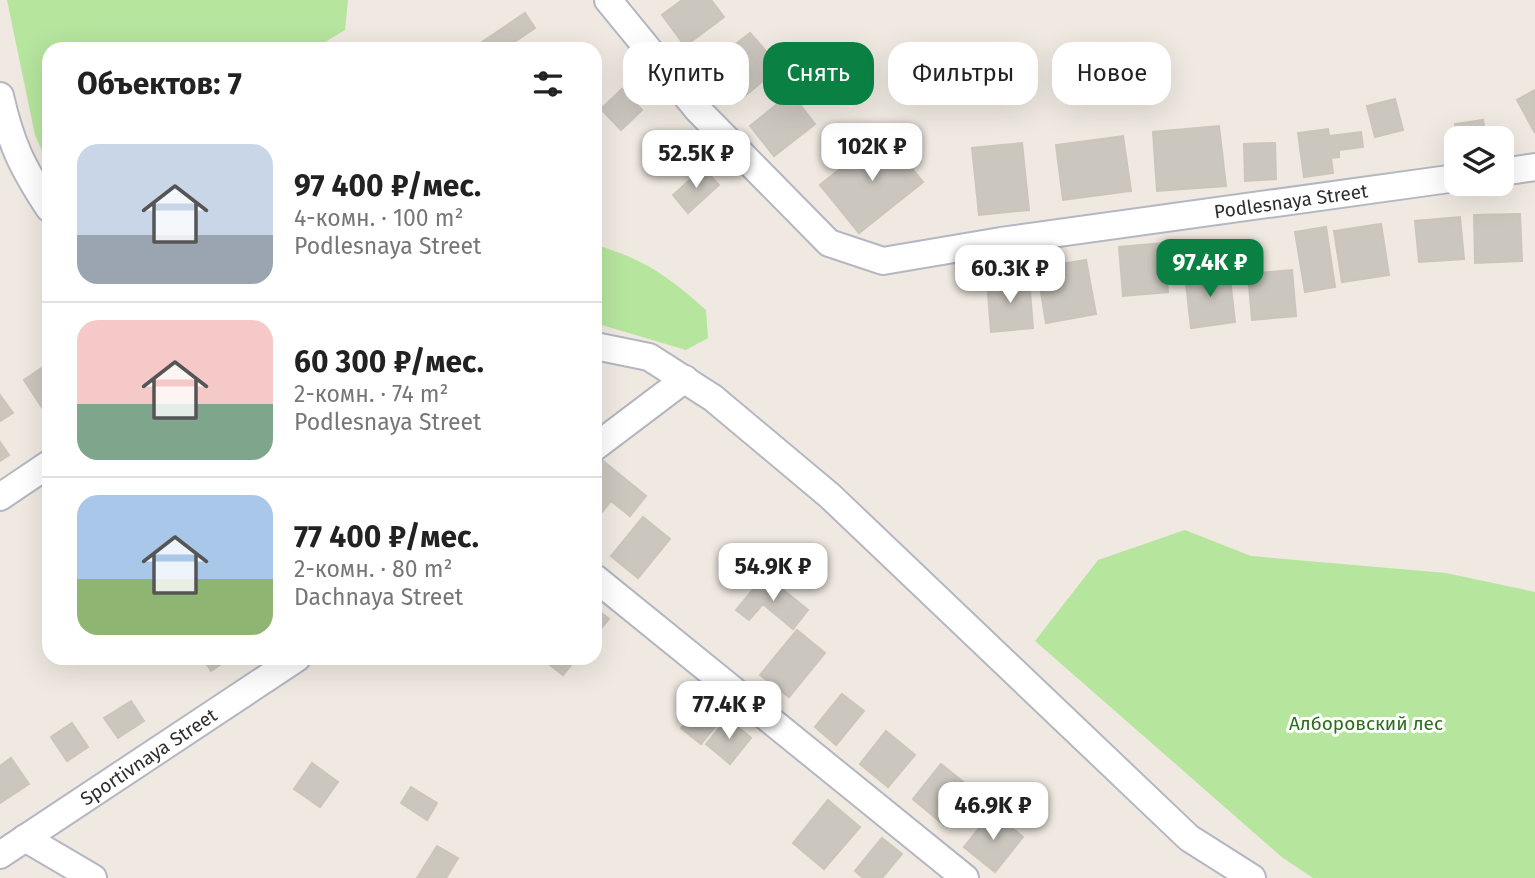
<!DOCTYPE html>
<html lang="ru">
<head>
<meta charset="utf-8">
<style>
	body { margin:0; font-family:"Fira Sans",sans-serif; background:#f6f6f6; color:#222; height:100vh; display:flex; flex-direction:column; font-size:26px; white-space:nowrap }
	* { box-sizing:border-box; margin:0 }
	p { font-size:23px; color:#767676 }
	.icon { flex:none; width:38px; height:38px; fill:none; stroke:currentColor; stroke-width:2; stroke-linecap:round; stroke-linejoin:round }
	.map { position:relative; flex:1; overflow:hidden }
	.side { position:absolute; left:42px; top:42px; width:560px; height:623px; display:flex; flex-direction:column; background:#fff; border-radius:21px; box-shadow:0 7px 28px #0002 }
	.side>* { flex:none }
	.guide { position:absolute; left:623px; top:42px; width:665px; height:63px; display:flex; gap:14px }
	.buttons { position:absolute; left:1444px; top:126px; display:grid; gap:14px }
	.buttons a { display:grid; place-items:center; width:70px; height:70px; border-radius:14px; background:#fff; box-shadow:0 7px 28px #0002; font-size:35px }
	.price { position:absolute; translate:-50% -60px; padding:0 16px; border-radius:14px; background:#fff; color:#222; font-size:23px; line-height:46px; filter:drop-shadow(0 2px 4px #0008) }
	.price::after { content:''; position:absolute; left:50%; top:42px; width:21px; height:16px; margin-left:-10px; background:inherit; clip-path:polygon(0 0,100% 0,50% 100%) }
	.price.on { background:#0b8043; color:#fff }
	ul { padding:0; list-style:none }
	li { display:flex; align-items:center; gap:21px; height:175px; padding:0 35px }
	li+li { border-top:2px solid #e0e0e0 }
	li span { display:grid; place-items:center; flex:none; width:196px; height:140px; border-radius:21px; color:#555 }
	li>.icon { margin-inline-start:auto }
	span .icon { width:84px; height:84px; fill:#fffc; stroke-width:1 }
	li b { font-size:30px }
	h2 { display:flex; justify-content:space-between; align-items:center; height:84px; padding:0 35px; font-size:30px }
	.chip { padding:0 24px; border-radius:21px; background:#fff; box-shadow:0 7px 28px #0002; font-size:24px; line-height:63px }
	.chip.on { background:#0b8043; color:#fff }
	.map>svg:first-child { display:block }
	.green { fill:#b6e59e }
	.building { fill:#cbc7bf; stroke:#cbc5ba; stroke-width:2 }
	.lines { fill:none; stroke-linecap:round; stroke-linejoin:round }
	.minor-casing { stroke:#b4b7c1; stroke-width:30 }
	.minor { stroke:#fff; stroke-width:26 }
	.labels { text-anchor:middle; dominant-baseline:central; stroke-width:6; stroke-linejoin:round; paint-order:stroke }
	.street-label { font-size:19px; fill:#2e2e2e; stroke:#fff }
	.park-label { font-size:19px; fill:#2c6e1b; stroke:#fff }
</style>
</head>
<body>
<div class="map">
<svg width="1535" height="878" viewBox="0 0 1535 878">
	<rect width="100%" height="100%" fill="#efe9e1"/>
	<path class="green" d="M7,0h341l-3,30 -25,15 -27,4 -182,-6 -3,6h-59v118l-14,-32z
		M600,246c47,15 69,31 106,64l2,28 -22,12 -91,-27v-75z
		M1185,530l66,26 195,17 89,19v286h-222l-30,-20 -248,-217 63,-81z"/>
	<path class="building" d="M682,0h29l13,17 -39,29 -23,-31z
		M525,13l10,15 -31,21h-17l-5,-7z
		M750,33l30,34 -44,36 -29,-37z
		M622,89l20,21 -21,20 -20,-21z
		M1535,90v43l-18,-33z
		M791,93l24,31 -41,32 -24,-30z
		M1395,99l8,31 -28,7 -8,-31z
		M1483,120l3,18h-29l-2,-14z
		M1219,126l7,60 -69,5 -4,-59z
		M1328,129l1,7 32,-4 2,15 -24,3v7l-8,1 2,15 -29,4 -6,-44z
		M884,134l39,48 -64,51 -39,-48z
		M1123,136l8,55 -68,9 -7,-55z
		M1022,143l7,67 -50,5 -7,-67z
		M1275,143l1,36 -31,2 -1,-37z
		M703,168l16,17 -31,28 -15,-18z
		M1520,214l2,47 -47,2 -1,-48z
		M1460,217l4,42 -45,3 -4,-41z
		M1381,224l8,51 -47,7 -8,-51z
		M1326,227l9,60 -30,5 -10,-60z
		M1163,243l5,49 -45,4 -4,-49z
		M1086,260l10,54 -50,9 -9,-55z
		M1229,270l6,52 -44,6 -6,-53z
		M1292,270l4,46 -44,4 -4,-46z
		M1029,279l4,49 -42,4 -4,-50z
		M49,363v46l-4,3 -21,-32z
		M0,395l13,18 -13,8z
		M0,442l9,13 -9,6z
		M602,460l44,36 -16,20 -19,-15 -16,20v-52z
		M643,517l27,22 -32,39 -27,-22z
		M765,575l43,35 -15,19 -30,-25 -14,16 -13,-10z
		M595,608l14,11 -14,17z
		M797,630l28,23 -36,44 -29,-22z
		M203,658h24l1,1 -17,12z
		M541,658h36l-14,17z
		M842,694l22,17 -28,34 -21,-18z
		M706,698l19,16 -24,30 -20,-16z
		M131,701l13,20 -26,17 -14,-20z
		M727,718l24,20 -21,26 -24,-20z
		M72,723l16,24 -21,14 -16,-24z
		M886,731l29,24 -27,32 -28,-23z
		M11,758l18,26 -29,19v-37z
		M312,763l26,19 -18,25 -26,-18z
		M941,764l31,25 -28,36 -31,-26z
		M411,787l26,16 -10,17 -26,-17z
		M828,800l32,27 -36,42 -31,-26z
		M992,812l31,25 -28,35 -31,-25z
		M882,838l20,16 -20,24h-19l-8,-7z
		M437,846l21,12 -12,20h-29z"/>
	<g class="lines">
		<defs>
			<g id="minor">
				<path id="s1" d="M608,0l90,110 131,133 54,18 118,-20 455,-63"/>
				<path d="M0,96c11,48 22,71 49,112"/>
				<path d="M1502,172l33,-5"/>
				<path d="M595,346l54,11 64,41 117,98 359,342 63,40"/>
				<path d="M595,447l90,-68"/>
				<path d="M0,497l49,-33"/>
				<path d="M595,578l370,300"/>
				<path d="M25,838l68,40"/>
				<path id="s2" d="M0,855l297,-197"/>
			</g>
		</defs>
		<use href="#minor" class="minor-casing"/>
		<use href="#minor" class="minor"/>
	</g>
	<g class="labels">
		<g class="street-label">
			<text stroke="none"><textPath href="#s1" startOffset="798">Podlesnaya Street</textPath></text>
			<text stroke="none"><textPath href="#s2" startOffset="178">Sportivnaya Street</textPath></text>
		</g>
		<g class="park-label">
			<text x="1366" y="723">Алборовский лес</text>
		</g>
	</g>
</svg>
<div class="buttons">
<a><svg class="icon" aria-label="layers" viewBox="0 0 24 24"><path d="M12 4l9 5-9 5-9-5zM3 14l9 5 9-5"/></svg></a>
</div>
<b class="price" style="left:872px;top:183px">102K ₽</b>
<b class="price" style="left:696px;top:190px">52.5K ₽</b>
<b class="price on" style="left:1210px;top:299px">97.4K ₽</b>
<b class="price" style="left:1010px;top:305px">60.3K ₽</b>
<b class="price" style="left:773px;top:603px">54.9K ₽</b>
<b class="price" style="left:729px;top:741px">77.4K ₽</b>
<b class="price" style="left:993px;top:842px">46.9K ₽</b>
<div class="guide">
<a class="chip">Купить</a>
<a class="chip on">Снять</a>
<a class="chip">Фильтры</a>
<a class="chip">Новое</a>
</div>
<section class="side">
<h2>Объектов: 7<svg class="icon" aria-label="filters" viewBox="0 0 24 24"><path d="M4 7h16M4 17h16"/><circle cx="9" cy="7" r="2"/><circle cx="15" cy="17" r="2"/></svg></h2>
<ul>
<li><span style="background:linear-gradient(#c9d6e8 65%,#9aa5b1 0)"><svg class="icon" aria-label="home" viewBox="0 0 24 24"><path d="M3 11l9-7 9 7M6 9v11h12V9"/></svg></span><div><b>97 400 ₽/мес.</b><p>4-комн. · 100 m²</p><p>Podlesnaya Street</p></div></li>
<li><span style="background:linear-gradient(#f6c9c9 60%,#7fa58c 0)"><svg class="icon" aria-label="home" viewBox="0 0 24 24"><path d="M3 11l9-7 9 7M6 9v11h12V9"/></svg></span><div><b>60 300 ₽/мес.</b><p>2-комн. · 74 m²</p><p>Podlesnaya Street</p></div></li>
<li><span style="background:linear-gradient(#a9c7e8 60%,#8fb573 0)"><svg class="icon" aria-label="home" viewBox="0 0 24 24"><path d="M3 11l9-7 9 7M6 9v11h12V9"/></svg></span><div><b>77 400 ₽/мес.</b><p>2-комн. · 80 m²</p><p>Dachnaya Street</p></div></li>
</ul>
</section>
</div>
</body>
</html>
